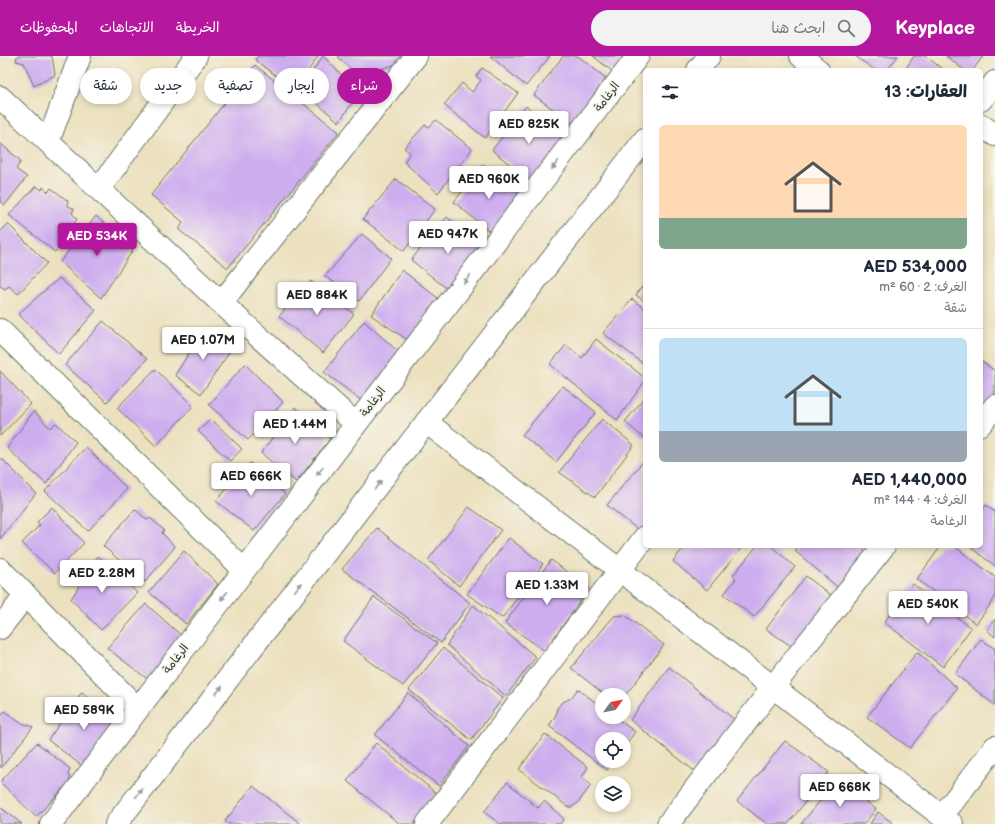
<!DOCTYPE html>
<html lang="ar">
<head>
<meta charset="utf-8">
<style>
	body { margin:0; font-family:"Balsamiq Sans","Playpen Sans Arabic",sans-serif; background:#f2f2f3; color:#1f2937; direction:rtl; height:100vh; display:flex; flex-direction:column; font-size:15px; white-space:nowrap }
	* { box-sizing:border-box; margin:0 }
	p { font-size:13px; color:#747a83 }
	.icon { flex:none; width:22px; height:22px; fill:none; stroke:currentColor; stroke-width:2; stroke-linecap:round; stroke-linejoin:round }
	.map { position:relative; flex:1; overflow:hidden; direction:ltr }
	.details { position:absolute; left:643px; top:12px; width:340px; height:480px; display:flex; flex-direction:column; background:#fff; border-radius:6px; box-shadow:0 2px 6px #0003; direction:rtl }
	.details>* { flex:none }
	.banner { position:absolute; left:12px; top:12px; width:380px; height:36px; direction:rtl; display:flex; gap:8px }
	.needle { width:26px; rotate:57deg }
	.buttons { position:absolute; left:595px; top:632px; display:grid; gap:8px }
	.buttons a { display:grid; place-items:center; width:36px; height:36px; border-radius:50%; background:#fff; box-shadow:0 2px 6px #0003; font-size:20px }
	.price { position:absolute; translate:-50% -34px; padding:0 9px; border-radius:4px; background:#fff; color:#222; font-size:13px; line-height:26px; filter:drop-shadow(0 1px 2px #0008) }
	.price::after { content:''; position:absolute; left:50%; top:24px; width:12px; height:9px; margin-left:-6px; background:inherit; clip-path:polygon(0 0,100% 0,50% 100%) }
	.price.on { background:#b5179e; color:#fff }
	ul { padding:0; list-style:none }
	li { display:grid; align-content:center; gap:8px; height:212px; padding:0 16px }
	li+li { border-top:1px solid #e0e1e3 }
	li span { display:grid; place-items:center; height:124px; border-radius:6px; color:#555 }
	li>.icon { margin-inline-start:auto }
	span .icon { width:72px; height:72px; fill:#fffc; stroke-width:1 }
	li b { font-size:17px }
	h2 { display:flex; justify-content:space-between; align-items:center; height:48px; padding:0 16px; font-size:17px }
	.chip { padding:0 14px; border-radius:18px; background:#fff; box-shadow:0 2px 6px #0003; font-size:14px; line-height:36px }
	.chip.on { background:#b5179e; color:#fff }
	header { display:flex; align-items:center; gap:24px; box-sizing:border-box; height:56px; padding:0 20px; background:#b5179e; color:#fff }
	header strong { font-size:19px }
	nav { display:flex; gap:22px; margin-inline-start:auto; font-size:14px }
	.search { width:280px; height:36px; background:#f2f2f3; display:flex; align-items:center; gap:10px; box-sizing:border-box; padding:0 14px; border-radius:22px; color:#747a83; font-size:15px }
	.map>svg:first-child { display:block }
	.building { fill:#ceadef }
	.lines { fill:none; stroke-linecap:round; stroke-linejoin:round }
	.minor-casing { stroke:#677665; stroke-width:24 }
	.minor { stroke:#fff; stroke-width:22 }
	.oneway { fill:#8f9e9a }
	.labels { text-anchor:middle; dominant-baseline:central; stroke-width:3.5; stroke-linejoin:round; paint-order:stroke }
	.street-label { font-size:12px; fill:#1f3d34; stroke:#f7f3e8 }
</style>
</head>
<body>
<header>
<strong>Keyplace</strong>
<div class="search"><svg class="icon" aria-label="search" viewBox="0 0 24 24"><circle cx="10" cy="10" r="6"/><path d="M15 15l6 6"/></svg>ابحث هنا</div>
<nav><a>الخريطة</a><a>الاتجاهات</a><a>المحفوظات</a></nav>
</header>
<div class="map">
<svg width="995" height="768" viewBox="0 0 995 768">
	<rect width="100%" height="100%" fill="#f7f3e8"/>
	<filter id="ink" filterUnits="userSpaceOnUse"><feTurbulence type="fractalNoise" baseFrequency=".025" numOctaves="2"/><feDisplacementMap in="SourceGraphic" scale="8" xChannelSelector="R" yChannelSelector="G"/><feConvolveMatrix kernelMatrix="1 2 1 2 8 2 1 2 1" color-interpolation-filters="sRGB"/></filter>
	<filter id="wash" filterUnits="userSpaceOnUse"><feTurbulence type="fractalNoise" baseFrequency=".012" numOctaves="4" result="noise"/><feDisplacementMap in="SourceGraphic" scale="16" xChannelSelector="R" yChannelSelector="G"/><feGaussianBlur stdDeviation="0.9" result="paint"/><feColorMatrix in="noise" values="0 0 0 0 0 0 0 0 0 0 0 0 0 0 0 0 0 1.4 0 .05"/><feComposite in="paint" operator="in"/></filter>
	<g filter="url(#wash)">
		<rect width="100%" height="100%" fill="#ece1bf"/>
		<g id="blocks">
			<path class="building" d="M17,0h35l3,19 -21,11 -10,-23 -8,-2z
				M258,0h60l-23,34 -40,-30z
				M323,0l36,37 -20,29 -39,-33z
				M339,0h67l-1,5 -24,8 -14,15 -29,-27z
				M490,0h60l-24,30z
				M563,0h15l30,24 -31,47 -43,-32z
				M593,0h40l-16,19z
				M855,0h43l-11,14h-12z
				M914,0h11l19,14h-39z
				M946,0h37l-10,14h-9z
				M255,9l84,67 -111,136 -49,-38 4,-8 -32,-27z
				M482,12l36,25 -33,45 -41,-33 18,-22 10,9 9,-12 -5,-4z
				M526,50l41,34 -34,43 -41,-33z
				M436,64l36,29 -34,44 -34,-31 6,-9 -6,-5 21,-23 4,2z
				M0,87l21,18 -5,8 11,8 -22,28 -5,-4z
				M483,108l42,34 -30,38 -41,-34z
				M396,123l39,30 -31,42 -41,-32z
				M36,130l6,4 1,-3 5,5 3,-4 17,13 -1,4 7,4 -2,4 5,6 -22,33 -46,-37z
				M96,160l37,34 -32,48 -41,-36z
				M447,161l37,33 -33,42 -40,-32z
				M8,168l39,39 -29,31 -9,-8 -4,3 -5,-3v-54z
				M362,178l29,24 -32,43 -34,-25z
				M402,214l37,29 -30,42 -38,-26z
				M59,222l37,32 -37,44 -41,-40z
				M311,225l43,33 -31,39 -44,-37z
				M645,227v19l-9,-7z
				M632,243l13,10v56l-42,-32z
				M103,265l44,38 -40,43 -42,-37z
				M364,265l39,35 -37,48 -42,-32z
				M203,273l12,9 6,-1 3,5 -1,4 7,5 -29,43 -26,-19 20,-31 -3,-5z
				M596,283l49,39v3l-28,39 -67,-56 16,-19 16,13z
				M981,305l14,10v24l-14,18z
				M245,308l38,38 -35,38 -39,-35z
				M155,313l38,37 -37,40 -39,-38z
				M0,315l31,33 -31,32z
				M563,330l33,26 -40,50 -34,-27z
				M645,341v42l-20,-17z
				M295,351l35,32 -34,43 -35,-29z
				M34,355l16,17 6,-5 20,19 -30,42 -39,-36z
				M211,363l31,30 -12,12 -32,-30z
				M602,363l32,26 -39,52 -36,-25z
				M86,391l41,42 -39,42 -43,-40z
				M2,403l34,34 -36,46v-78z
				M645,403v72l-2,3 -36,-29z
				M250,407l35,31 -31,37 -38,-30z
				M986,449l9,7v54l-26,-20h12v-34z
				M52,451l32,36 -29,30 -33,-30 18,-18 -3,-3z
				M469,451l32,23 -42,56 -31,-26z
				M135,453l12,11 3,-2 14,12 -2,3 13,14 -30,35 -42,-36z
				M377,472l93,75 -29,40 -99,-74z
				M509,482l34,26 -41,54 -35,-24z
				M685,490h58l-36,44 -34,-29z
				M757,490h14l24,21 -41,50 -30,-23 12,-15 -3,-4z
				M799,490h61l11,9 -29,36 -47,-40z
				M941,490h13l41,31v21l-19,26 -59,-45z
				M184,495l34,33 -32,40 -37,-32z
				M98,500l39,37 -36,37 -30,-31z
				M551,504l38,28 -44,63 -40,-28z
				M806,520l31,24 -40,50 -31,-21z
				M913,528l58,44 -28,39 -59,-45z
				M374,541l63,46 -34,43 -60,-45z
				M146,548l39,35 -35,42 -43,-33z
				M473,549l63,52 -30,39 -59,-51z
				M625,559l39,30 -40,52v-2h-19l-34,-27 43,-52z
				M995,563v18l-8,-7z
				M981,583l14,10v56l-40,-31z
				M443,592l60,50 -32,42 -62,-50z
				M917,596l40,36 -47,60 -43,-31z
				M669,611l66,53 -38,53 -67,-53z
				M578,633l24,18v10h13l20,15 -11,15v-8h-22v22h11l-6,9 -58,-44 7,-11 1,-7 6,-6 8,-4z
				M82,636l38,33 -34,44 -38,-29z
				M408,637l61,53 -30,40 -64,-51z
				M5,655l14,11 14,5 -32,41 -1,-55 2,1z
				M545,678l43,33 -6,10 9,8 -13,18 -6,4h-4l-49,-38z
				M785,685l44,31 -41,52h-21l-30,-23z
				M37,687l33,26 -2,6 3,5 -35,37 -36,-35z
				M376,687l60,50 -22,31h-14l-53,-43z
				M837,724l39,29 -12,15h-63z
				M507,726l31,26 6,-7 20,18 -4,5h-60l-16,-12z
				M253,730l48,38h-73l-3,-3z
				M0,751l22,17h-22z
				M878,756l16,12h-24z"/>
		</g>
	</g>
	<g filter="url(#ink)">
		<use href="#blocks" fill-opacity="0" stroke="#677665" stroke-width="1"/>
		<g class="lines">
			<defs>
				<path id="minor" d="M801,0l17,14
					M698,14l11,-14
					M0,41l221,206 135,121
					M981,44l14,-18
					M981,69l14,10
					M48,86l32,-86
					M99,133l97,-133
					M221,247l195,-247
					M0,274l244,240
					M426,366l526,402
					M981,368l14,-18
					M0,513l138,140
					M0,572l26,-33
					M942,760l53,-69
					M51,768l87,-115 500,-653
					M116,768l529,-685
					M427,768l218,-287
					M668,768l105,-137 111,-141"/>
			</defs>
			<use href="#minor" class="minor-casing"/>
			<use href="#minor" class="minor"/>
		</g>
		<defs><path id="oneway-solid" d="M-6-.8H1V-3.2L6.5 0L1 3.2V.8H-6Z"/></defs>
		<g class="oneway">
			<use href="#oneway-solid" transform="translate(555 109) rotate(127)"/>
			<use href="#oneway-solid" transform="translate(467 223) rotate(127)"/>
			<use href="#oneway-solid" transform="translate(320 415) rotate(128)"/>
			<use href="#oneway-solid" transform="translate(378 429) rotate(-52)"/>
			<use href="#oneway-solid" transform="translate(298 531) rotate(-52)"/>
			<use href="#oneway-solid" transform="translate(224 540) rotate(128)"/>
			<use href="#oneway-solid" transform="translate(219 634) rotate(-52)"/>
			<use href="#oneway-solid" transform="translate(139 737) rotate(-52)"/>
		</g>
	</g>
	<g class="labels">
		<g class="street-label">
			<text transform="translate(607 41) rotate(-53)">الرغامة</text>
			<text transform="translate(373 346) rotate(-53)">الرغامة</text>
			<text transform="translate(176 603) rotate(-52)">الرغامة</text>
		</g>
	</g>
</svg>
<div class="buttons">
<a><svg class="needle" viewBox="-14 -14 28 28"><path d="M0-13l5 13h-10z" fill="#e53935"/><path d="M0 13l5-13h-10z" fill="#747a83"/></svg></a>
<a><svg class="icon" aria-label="locate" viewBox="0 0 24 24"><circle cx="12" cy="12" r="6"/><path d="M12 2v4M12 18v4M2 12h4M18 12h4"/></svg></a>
<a><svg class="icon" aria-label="layers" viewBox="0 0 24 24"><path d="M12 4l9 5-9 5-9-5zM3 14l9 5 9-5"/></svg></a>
</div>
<b class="price" style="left:529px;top:89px">AED 825K</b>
<b class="price" style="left:489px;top:144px">AED 960K</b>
<b class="price" style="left:448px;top:199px">AED 947K</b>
<b class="price on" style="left:97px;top:201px">AED 534K</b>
<b class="price" style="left:317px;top:260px">AED 884K</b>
<b class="price" style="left:203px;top:305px">AED 1.07M</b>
<b class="price" style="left:295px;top:389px">AED 1.44M</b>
<b class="price" style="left:251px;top:441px">AED 666K</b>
<b class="price" style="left:102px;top:538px">AED 2.28M</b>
<b class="price" style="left:547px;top:550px">AED 1.33M</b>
<b class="price" style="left:928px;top:569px">AED 540K</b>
<b class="price" style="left:84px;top:675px">AED 589K</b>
<b class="price" style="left:840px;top:752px">AED 668K</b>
<div class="banner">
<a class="chip on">شراء</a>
<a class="chip">إيجار</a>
<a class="chip">تصفية</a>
<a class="chip">جديد</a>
<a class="chip">شقة</a>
</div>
<section class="details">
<h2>العقارات: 13<svg class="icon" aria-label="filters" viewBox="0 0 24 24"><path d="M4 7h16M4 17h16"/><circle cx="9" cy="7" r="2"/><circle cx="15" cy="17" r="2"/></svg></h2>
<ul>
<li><span style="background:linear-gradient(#ffd9b3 75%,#7fa58c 0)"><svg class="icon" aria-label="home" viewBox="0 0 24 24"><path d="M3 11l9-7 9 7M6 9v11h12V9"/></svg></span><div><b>AED 534,000</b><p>الغرف: 2 · 60 m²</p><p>شقة</p></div></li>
<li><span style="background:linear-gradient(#bfe0f5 75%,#9aa5b1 0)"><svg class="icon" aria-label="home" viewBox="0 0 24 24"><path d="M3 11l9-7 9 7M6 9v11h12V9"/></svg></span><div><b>AED 1,440,000</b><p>الغرف: 4 · 144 m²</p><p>الرغامة</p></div></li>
</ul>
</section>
</div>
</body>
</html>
